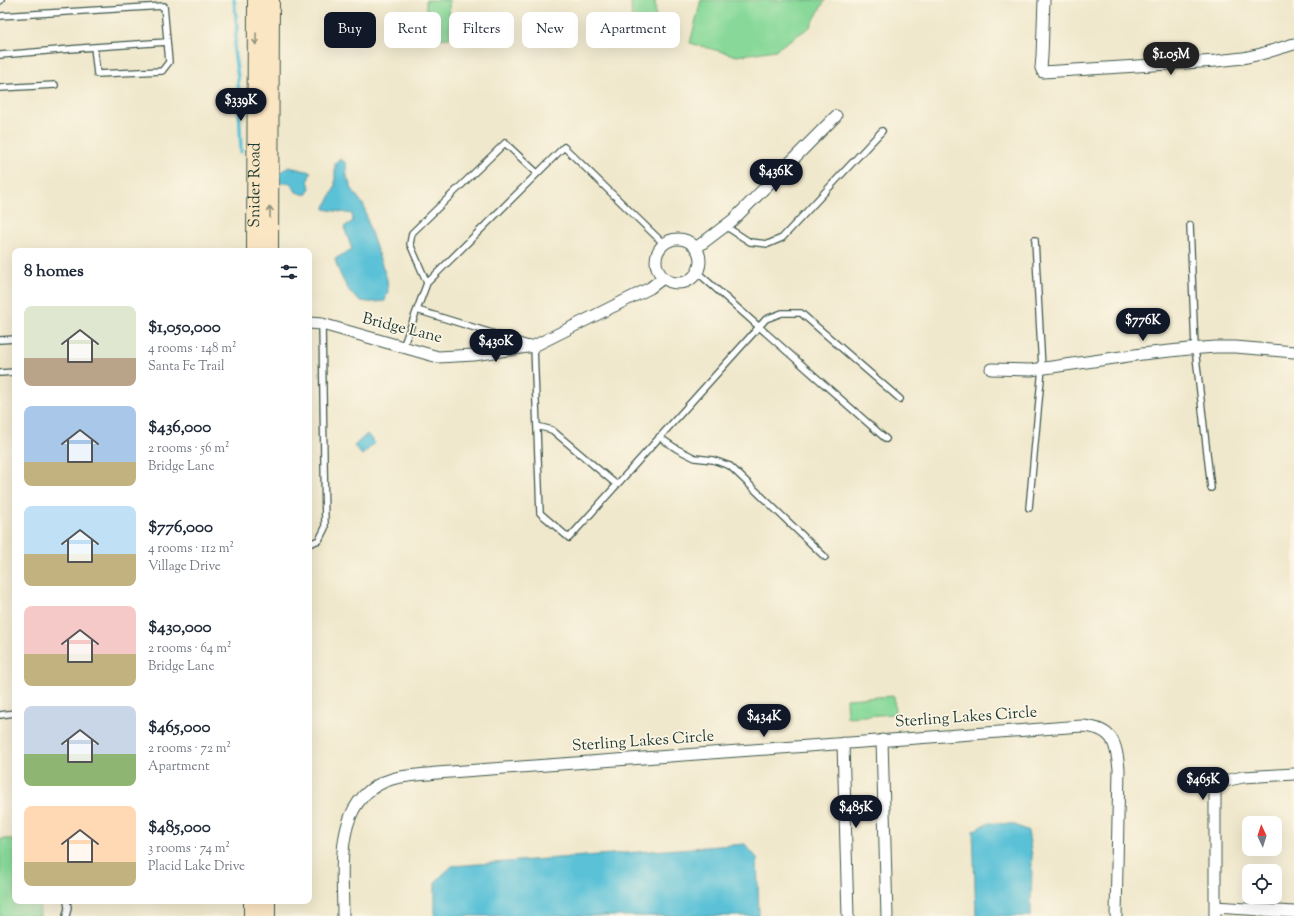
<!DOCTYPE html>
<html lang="en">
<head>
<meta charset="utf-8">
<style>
	body { margin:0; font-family:"Sorts Mill Goudy",serif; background:#f6f6f7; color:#1f2937; height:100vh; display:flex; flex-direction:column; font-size:15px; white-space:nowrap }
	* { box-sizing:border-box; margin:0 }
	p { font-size:13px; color:#747a83 }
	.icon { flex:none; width:22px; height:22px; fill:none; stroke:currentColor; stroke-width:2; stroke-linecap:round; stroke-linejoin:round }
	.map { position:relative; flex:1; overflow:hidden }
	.details { position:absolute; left:12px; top:248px; width:300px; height:656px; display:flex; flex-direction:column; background:#fff; border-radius:8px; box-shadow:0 4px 16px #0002 }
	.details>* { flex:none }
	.guide { position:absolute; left:324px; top:12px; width:380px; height:36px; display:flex; gap:8px }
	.needle { width:26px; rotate:356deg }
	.buttons { position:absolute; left:1242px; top:816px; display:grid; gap:8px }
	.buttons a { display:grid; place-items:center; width:40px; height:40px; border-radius:8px; background:#fff; box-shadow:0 4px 16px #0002; font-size:20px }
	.price { position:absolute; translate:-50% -34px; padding:0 9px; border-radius:14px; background:#111827; color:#fff; font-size:13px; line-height:26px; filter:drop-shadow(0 1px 2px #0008) }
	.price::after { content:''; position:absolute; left:50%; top:24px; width:12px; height:9px; margin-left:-6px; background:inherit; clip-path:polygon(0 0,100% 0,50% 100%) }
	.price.current { background:#222; color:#fff }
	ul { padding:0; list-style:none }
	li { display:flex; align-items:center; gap:12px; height:100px; padding:0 12px }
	li span { display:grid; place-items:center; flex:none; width:112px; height:80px; border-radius:8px; color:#555 }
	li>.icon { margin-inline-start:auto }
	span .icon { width:48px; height:48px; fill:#fffc; stroke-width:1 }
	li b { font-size:17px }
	h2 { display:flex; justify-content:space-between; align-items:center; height:48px; padding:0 12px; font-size:17px }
	.chip { padding:0 14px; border-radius:8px; background:#fff; box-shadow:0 4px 16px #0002; font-size:14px; line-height:36px }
	.chip.current { background:#111827; color:#fff }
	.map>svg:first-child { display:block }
	.green { fill:#88d999; stroke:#548b66 }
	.water { fill:#5ac1d7; stroke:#3c7f86 }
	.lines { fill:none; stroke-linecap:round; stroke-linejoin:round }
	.stream { stroke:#5ac1d7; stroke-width:3.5 }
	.lane-casing { stroke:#3e574b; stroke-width:8 }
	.street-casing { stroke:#3e574b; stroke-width:13 }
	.secondary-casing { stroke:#3e574b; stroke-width:18 }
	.lane { stroke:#fff; stroke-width:5.5 }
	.street { stroke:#fff; stroke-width:11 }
	.secondary { stroke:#fbe6c4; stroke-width:16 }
	.oneway { stroke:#8d927c }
	.labels { text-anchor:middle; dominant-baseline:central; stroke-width:3.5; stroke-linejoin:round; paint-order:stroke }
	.street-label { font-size:16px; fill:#1f3d34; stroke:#fcf5e5 }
</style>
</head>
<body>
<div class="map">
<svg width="1294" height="916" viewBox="0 0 1294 916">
	<rect width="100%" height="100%" fill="#fcf5e5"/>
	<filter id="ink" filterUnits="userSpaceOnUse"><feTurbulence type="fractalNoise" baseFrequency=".025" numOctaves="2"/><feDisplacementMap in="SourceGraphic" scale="8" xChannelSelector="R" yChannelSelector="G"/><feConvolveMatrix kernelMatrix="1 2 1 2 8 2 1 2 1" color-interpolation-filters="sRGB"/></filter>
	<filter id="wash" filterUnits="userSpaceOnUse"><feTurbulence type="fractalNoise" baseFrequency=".012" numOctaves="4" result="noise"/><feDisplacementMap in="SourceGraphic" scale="16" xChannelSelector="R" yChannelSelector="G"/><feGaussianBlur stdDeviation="0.9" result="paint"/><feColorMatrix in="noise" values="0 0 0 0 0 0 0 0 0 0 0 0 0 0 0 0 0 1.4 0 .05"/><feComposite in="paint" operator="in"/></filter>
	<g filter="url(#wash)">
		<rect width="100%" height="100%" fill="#f0e8cc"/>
		<path class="green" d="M426,0h23l1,38 -24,1z
			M631,0h24l1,27 -24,1z
			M701,0h124l-15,27 -35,23 -38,6 -47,-13z
			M894,696l1,18 -48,3 -1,-18z
			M0,839h15v62h24l1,15h-40z"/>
		<path class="water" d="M340,159l6,4 1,14 5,12 12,17 6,24 17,49 1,12 -3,10c-7,1 -16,2 -23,0 -13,-3 -24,-30 -27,-42l17,-10 -8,-22 9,-6 -1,-7 -28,-5 11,-22v-23z
			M289,167l22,5 -3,8 2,8 -4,7 -10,-3 -5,-9h-13l2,-11z
			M367,434l8,9 -13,12 -8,-9z
			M988,823l25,1 15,7 4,25 -1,60h-55l-3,-85z
			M745,844l12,14 2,58h-324v-34l17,-16z"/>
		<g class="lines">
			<path class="stream" d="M234,0l3,26 -3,25 4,26 3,75"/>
		</g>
	</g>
	<g filter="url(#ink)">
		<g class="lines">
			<defs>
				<path id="lane" d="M0,1l1,-1
					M0,16l164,-10 5,56 -7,9 -65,3 -3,-27 -94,8
					M94,47l73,-5
					M0,88l55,-3
					M1190,225l5,123 16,140
					M725,226l25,16 18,2 14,-6 100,-107
					M697,272l189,167
					M427,283l-17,-39 2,-11 93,-90 32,30
					M417,310l117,36 6,167 29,25 197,-219 16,-6h19l99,86
					M0,340l15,-1
					M403,347l24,-64 137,-136 100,97
					M0,373l15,-1
					M537,426l15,4 65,55
					M659,437l18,12 18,9 18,2 17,6 95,91
					M1029,508l13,-140 -7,-128
					M309,544l10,-4 6,-12 -3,-204
					M0,715l15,-2
					M66,916l2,-8 -1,-7"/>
				<path id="street" d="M1044,0l-2,56 -1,12 2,4 173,-11 27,-3 18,-4 33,-10
					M656 261a22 22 0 1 1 44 0a22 22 0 1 1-44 0Z
					M696,248l37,-28 103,-104
					M309,323l13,1 116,33 36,-2 60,-9 116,-58 13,-10
					M991,369l40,1 111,-16 47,-5 27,-2h19l59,5
					M882,740l5,176
					M843,743l5,173
					M1215,907l79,5
					M343,916c0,-49 -11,-119 49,-137 14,-4 30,-4 45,-6l645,-47c31,2 34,16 37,43l-3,147
					M1215,916v-133l28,-6 51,-3"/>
				<g id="secondary">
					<path id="s1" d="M255,251l1,-251"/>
					<path d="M270,251l1,-251"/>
					<path d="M252,916v-15"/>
					<path d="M267,916v-15"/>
				</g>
			</defs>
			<use href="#lane" class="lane-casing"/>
			<use href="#street" class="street-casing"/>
			<use href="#secondary" class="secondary-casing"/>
			<use href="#lane" class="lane"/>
			<use href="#street" class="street"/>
			<use href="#secondary" class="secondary"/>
		</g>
		<defs><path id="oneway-shaft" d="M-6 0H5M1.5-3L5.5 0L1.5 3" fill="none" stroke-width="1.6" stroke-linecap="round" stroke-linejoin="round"/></defs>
		<g class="oneway">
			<use href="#oneway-shaft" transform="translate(256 39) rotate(91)"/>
			<use href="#oneway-shaft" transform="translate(270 212) rotate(-90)"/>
		</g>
	</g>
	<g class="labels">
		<g class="street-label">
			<text stroke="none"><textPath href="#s1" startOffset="66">Snider Road</textPath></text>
			<text transform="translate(402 329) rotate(14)">Bridge Lane</text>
			<text transform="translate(966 718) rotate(-4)">Sterling Lakes Circle</text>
			<text transform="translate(643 742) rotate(-4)">Sterling Lakes Circle</text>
		</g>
	</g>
</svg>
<div class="buttons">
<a><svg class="needle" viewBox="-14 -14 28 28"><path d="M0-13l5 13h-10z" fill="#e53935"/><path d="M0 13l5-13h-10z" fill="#747a83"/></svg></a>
<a><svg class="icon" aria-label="locate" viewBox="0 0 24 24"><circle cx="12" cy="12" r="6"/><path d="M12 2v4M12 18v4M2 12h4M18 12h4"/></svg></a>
</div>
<b class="price current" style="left:1171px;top:76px">$1.05M</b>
<b class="price" style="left:241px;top:122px">$339K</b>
<b class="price" style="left:776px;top:193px">$436K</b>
<b class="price" style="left:1143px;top:342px">$776K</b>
<b class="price" style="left:496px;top:363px">$430K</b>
<b class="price" style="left:764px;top:738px">$434K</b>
<b class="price" style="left:1203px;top:801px">$465K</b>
<b class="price" style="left:856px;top:829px">$485K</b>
<div class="guide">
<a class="chip current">Buy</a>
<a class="chip">Rent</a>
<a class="chip">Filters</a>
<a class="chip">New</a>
<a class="chip">Apartment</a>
</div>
<section class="details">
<h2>8 homes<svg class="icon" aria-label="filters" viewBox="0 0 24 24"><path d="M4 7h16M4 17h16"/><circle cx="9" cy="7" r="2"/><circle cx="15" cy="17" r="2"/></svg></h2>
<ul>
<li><span style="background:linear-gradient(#dfe7d0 65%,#b9a48a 0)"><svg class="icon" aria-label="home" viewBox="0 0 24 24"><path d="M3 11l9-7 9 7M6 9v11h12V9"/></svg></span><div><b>$1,050,000</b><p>4 rooms · 148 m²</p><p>Santa Fe Trail</p></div></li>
<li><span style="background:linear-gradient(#a9c7e8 70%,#c2b280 0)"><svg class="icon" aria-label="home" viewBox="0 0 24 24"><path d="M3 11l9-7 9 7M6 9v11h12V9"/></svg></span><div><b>$436,000</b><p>2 rooms · 56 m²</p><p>Bridge Lane</p></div></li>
<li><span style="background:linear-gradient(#bfe0f5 60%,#c2b280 0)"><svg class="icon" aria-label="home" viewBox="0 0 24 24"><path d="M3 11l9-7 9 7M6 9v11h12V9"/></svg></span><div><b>$776,000</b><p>4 rooms · 112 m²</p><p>Village Drive</p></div></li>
<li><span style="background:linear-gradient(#f6c9c9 60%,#c2b280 0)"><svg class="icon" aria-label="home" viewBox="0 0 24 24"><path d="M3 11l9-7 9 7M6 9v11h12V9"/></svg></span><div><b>$430,000</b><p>2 rooms · 64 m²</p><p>Bridge Lane</p></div></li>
<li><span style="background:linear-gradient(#c9d6e8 60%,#8fb573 0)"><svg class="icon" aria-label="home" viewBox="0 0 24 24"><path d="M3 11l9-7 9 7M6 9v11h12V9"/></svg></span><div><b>$465,000</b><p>2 rooms · 72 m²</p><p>Apartment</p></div></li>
<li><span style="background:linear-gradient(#ffd9b3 70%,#c2b280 0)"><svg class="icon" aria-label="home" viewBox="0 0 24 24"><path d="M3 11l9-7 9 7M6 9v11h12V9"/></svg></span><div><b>$485,000</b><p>3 rooms · 74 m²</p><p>Placid Lake Drive</p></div></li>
</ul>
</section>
</div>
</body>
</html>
